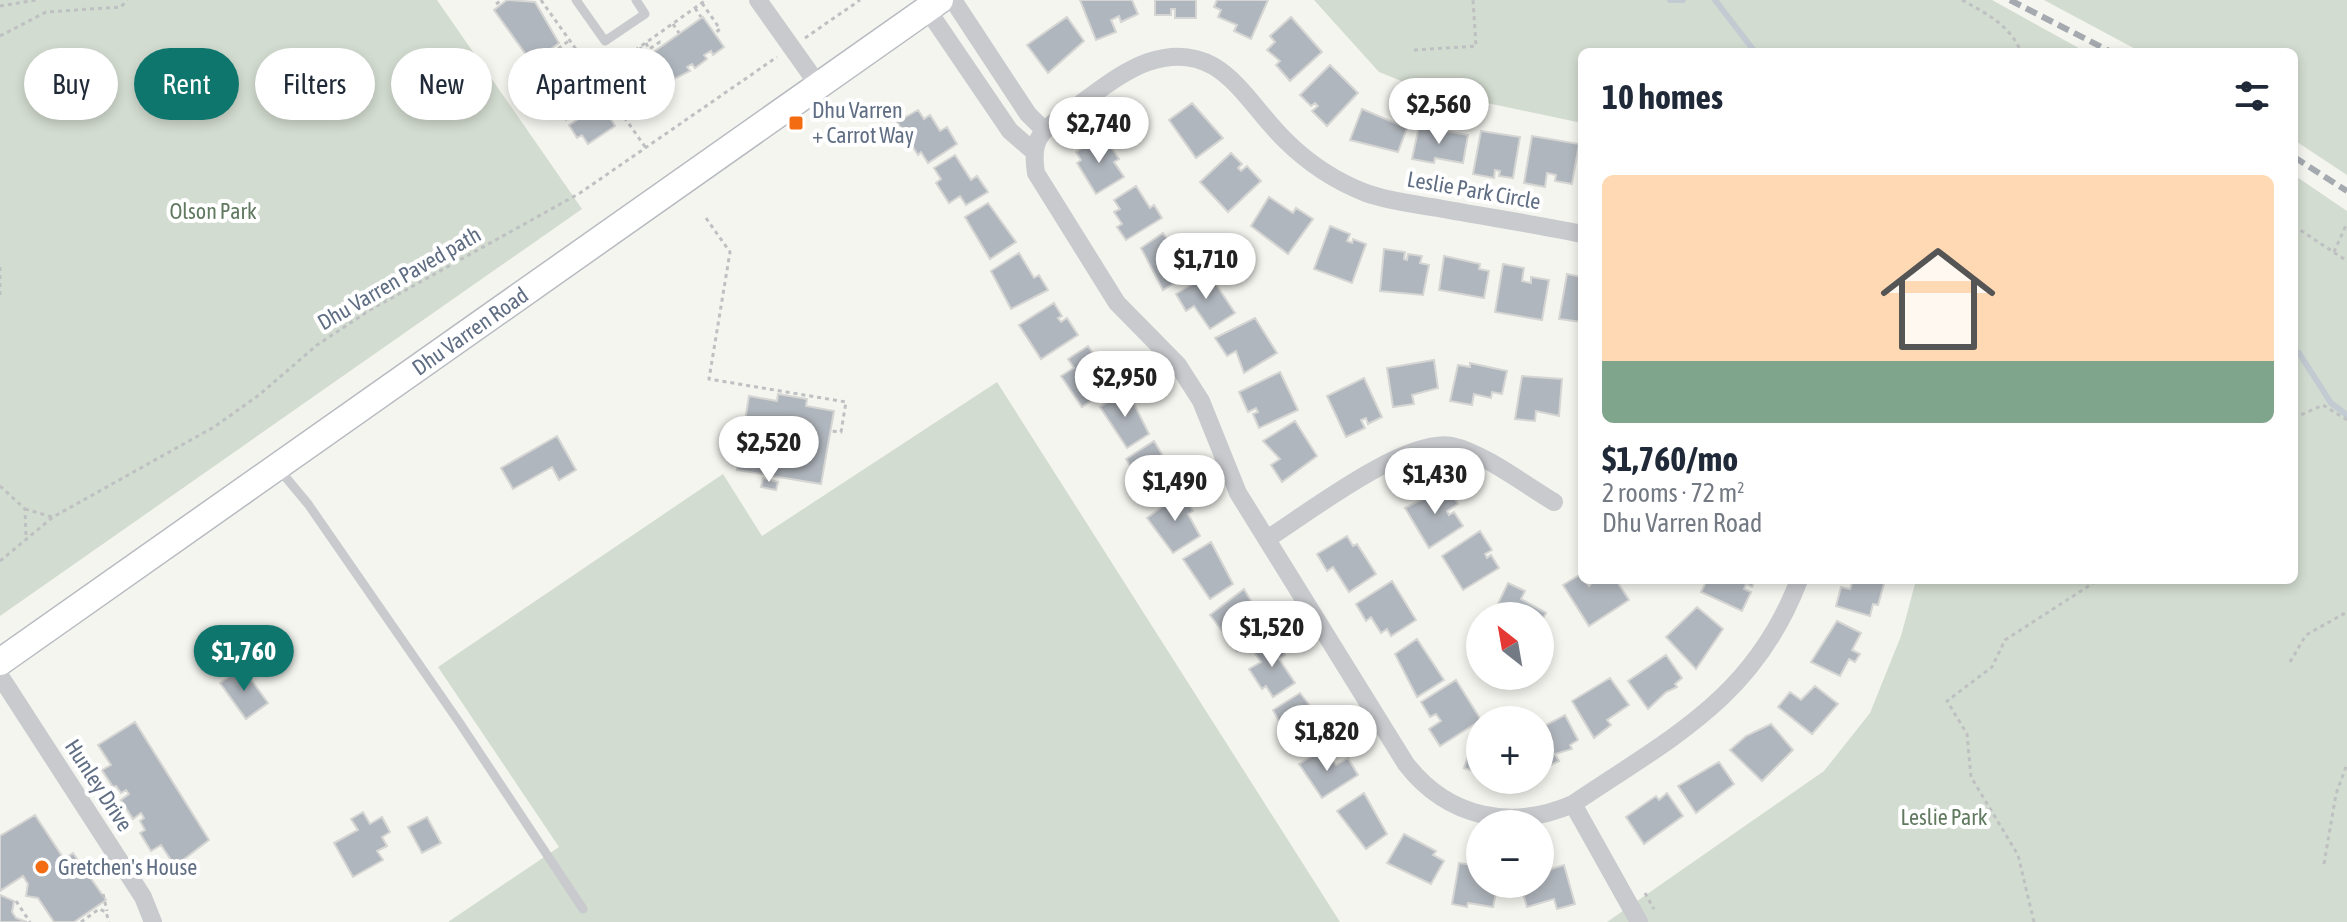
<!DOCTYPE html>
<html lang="en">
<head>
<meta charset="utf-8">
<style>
	body { margin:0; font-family:"Asap Condensed",sans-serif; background:#f2f2f3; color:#1f2937; height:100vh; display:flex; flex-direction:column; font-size:30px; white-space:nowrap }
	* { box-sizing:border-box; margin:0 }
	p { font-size:26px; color:#747a83 }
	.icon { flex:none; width:44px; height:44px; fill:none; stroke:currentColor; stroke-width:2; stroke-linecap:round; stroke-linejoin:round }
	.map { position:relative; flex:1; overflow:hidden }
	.panel { position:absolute; left:1578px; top:48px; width:720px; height:536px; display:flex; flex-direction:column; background:#fff; border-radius:12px; box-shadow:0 4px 12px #0003 }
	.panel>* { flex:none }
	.banner { position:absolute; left:24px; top:48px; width:760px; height:72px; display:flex; gap:16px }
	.needle { width:52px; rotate:329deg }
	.buttons { position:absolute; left:1466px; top:602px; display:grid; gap:16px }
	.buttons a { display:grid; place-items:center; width:88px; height:88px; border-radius:50%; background:#fff; box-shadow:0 4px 12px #0003; font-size:40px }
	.price { position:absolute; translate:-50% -68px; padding:0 18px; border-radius:28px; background:#fff; color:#222; font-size:26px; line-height:52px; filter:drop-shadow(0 2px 4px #0008) }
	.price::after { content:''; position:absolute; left:50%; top:48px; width:24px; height:18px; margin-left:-12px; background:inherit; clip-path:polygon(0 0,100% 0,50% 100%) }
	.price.active { background:#0f766e; color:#fff }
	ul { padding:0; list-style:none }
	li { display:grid; align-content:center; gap:16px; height:424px; padding:0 24px }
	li+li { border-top:2px solid #e0e1e3 }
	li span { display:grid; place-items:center; height:248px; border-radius:12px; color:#555 }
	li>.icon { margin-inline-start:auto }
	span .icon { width:144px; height:144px; fill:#fffc; stroke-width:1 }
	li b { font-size:34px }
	h2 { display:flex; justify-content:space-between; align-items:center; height:96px; padding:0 24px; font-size:34px }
	.pill { padding:0 28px; border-radius:36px; background:#fff; box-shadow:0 4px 12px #0003; font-size:28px; line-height:72px }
	.pill.active { background:#0f766e; color:#fff }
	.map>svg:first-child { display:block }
	.green { fill:#d3dcd0 }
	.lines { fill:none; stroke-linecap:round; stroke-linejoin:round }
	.stream { stroke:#c2cbd1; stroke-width:6 }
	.building { fill:#b0b6bd; stroke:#d5d5d3; stroke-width:2 }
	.secondary-casing { stroke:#b7bbc1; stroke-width:29 }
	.path { stroke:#bec0c2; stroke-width:3; stroke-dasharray:4 4; stroke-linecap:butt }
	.service { stroke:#c8cace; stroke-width:9 }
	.minor { stroke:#c8cace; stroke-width:18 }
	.secondary { stroke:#fff; stroke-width:26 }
	.rail { stroke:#a5a9b0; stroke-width:6; stroke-dasharray:12 6; stroke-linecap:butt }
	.poi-dot { fill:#f36c11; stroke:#fff; stroke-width:3 }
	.labels { text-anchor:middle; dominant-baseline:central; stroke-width:8; stroke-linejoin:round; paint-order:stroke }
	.poi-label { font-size:22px; fill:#606e84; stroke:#fff; text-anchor:start }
	.street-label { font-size:22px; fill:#606e84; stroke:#fff }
	.park-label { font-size:22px; fill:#617a60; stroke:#fff }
</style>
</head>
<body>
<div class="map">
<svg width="2347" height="922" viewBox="0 0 2347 922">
	<rect width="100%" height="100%" fill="#f4f5ef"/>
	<path class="green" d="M0,0h437l145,209 -582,407z
		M1314,0h678l94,52h-504v71l-161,-34 -42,-17z
		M2044,0h303v175l-53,-35v-88h-153z
		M2294,175l53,36v711h-740l217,-151 46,-58 31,-77 15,-56h378z
		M997,382l343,540h-892l111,-75 -121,-180 285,-193 39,62z"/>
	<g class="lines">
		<path class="stream" d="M1670,0h13
			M1715,0l40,52
			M2294,351l5,2 32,50 16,12"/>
	</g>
	<path class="building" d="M507,0l28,2 24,41 -27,20 -38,-53z
		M1080,0h52l6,14 -17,8 -2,-6 -8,4 5,12 -20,8z
		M1155,0h41v18h-21v-9h-4v6h-16z
		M1217,0h51l-17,39 -17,-8 3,-6 -19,-8 3,-7 -7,-3z
		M703,17l21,30 -11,8 -2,-4 -7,4 3,4 -12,9 -3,-4 -5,3 3,4 -28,14 3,4 -12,9 -3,-4 -7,4 3,4 -11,8 -21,-30z
		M1067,17l17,24 -36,32 -21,-28z
		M1291,17l31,35 -32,29 -14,-16 4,-4 -13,-11 8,-8 -5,-6z
		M571,60l27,37 -32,23 -15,-29 -4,2 -9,-12z
		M1330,65l28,28 -31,33 -15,-15 6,-5 -3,-3 -4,3 -11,-11z
		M1192,103l31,35 -27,20 -27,-38z
		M602,104l13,22 -27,18 -6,-9 -5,3 -8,-13z
		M1362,109l45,19 -9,24 -48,-12z
		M918,110l6,9 6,-4 10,16 7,-4 10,17 -29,19 -7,-11 -3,3 -21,-33z
		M1419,126l49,9 -5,28 -28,-5 -1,5 -22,-4z
		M1481,131l39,6 -7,41 -14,-2 1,-5 -5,-1 -1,8 -21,-4z
		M1103,135l16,24 -5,3 10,15 -28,17 -19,-31 4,-3 -5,-8z
		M1532,136l47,8 -7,40 -17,-3 1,-6 -9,-2 -2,14 -21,-4z
		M1231,153l11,11 -4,4 3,3 6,-5 14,15 -33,31 -28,-30z
		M955,155l16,25 6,-4 11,16 -22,13 -6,-9 -11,7 -13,-20 5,-4 -7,-11z
		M1136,186l14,22 4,-3 8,13 -36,22 -9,-13 5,-3 -8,-12 6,-3 -6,-9z
		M1269,197l24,16 3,-5 17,11 -25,35 -37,-28z
		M988,203l28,39 -26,17 -25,-42z
		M1330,226l20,8 -3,7 5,2 1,-4 13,5 -14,39 -38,-14z
		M1163,233l27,40 -27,17 -22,-42z
		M1384,249l21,3 -1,7 3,1 1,-6 14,2 -2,7 9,2 -6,30 -43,-4z
		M1019,253l15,25 5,-3 9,15 -37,19 -20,-38z
		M1444,256l36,8 -1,5 10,2 -5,27 -45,-8z
		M1503,264l21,4 -2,13 9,2v-6l18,3 -7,40 -47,-8z
		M1209,274l26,39 -25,16 -16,-23 -8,5 -10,-17z
		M1567,274l15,3v45l-23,-3z
		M1054,303l8,13 -4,2 3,4 6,-4 11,17 -37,24 -22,-34z
		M1255,318l22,35 -33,20 -8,-22 -9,5 -12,-18z
		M1088,346l11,16 -6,4 8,17 -5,3 5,8 -19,13 -21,-31 13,-8 -6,-9z
		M1434,360l4,28 -26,7 2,9 -21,3 -6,-39z
		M1470,363l37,8 -5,23 -10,-2 -1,6 -17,-4 -2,11 -22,-4 8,-36 12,2z
		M1280,372l18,38 -39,18 -6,-14 5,-2 -2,-4 -8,4 -9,-20z
		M1522,376l40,3 -3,37 -23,-5 -1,10 -20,-2z
		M1364,378l18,39 -14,7 -2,-6 -5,2 4,8 -19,9 -19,-41z
		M1127,390l22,44 -22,14 -27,-41z
		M778,394l29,5 -1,7 28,5 -13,73 -84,-14 12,-74 28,5z
		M1295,421l22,35 -35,26 -11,-17 9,-6 -17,-18z
		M557,436l19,34 -17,10 -7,-13 -39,22 -12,-21z
		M1154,441l19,32 -3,2 5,9 -24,15 -25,-40z
		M763,478l15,4 -2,8 -15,-3z
		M1447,486l11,18 -11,7 2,4 5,-3 9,14 -34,22 -24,-40z
		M1182,492l11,19 -5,3 12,22 -27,17 -26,-35z
		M1480,531l12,19 -7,4 2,4 4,-3 8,13 -36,22 -21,-34z
		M1347,536l6,10 4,-2 19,30 -27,18 -16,-25 -6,4 -10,-17z
		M1211,542l22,42 -23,15 -27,-40z
		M1581,574l8,12 5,-6h22l13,20 -40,26 -26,-41z
		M1707,580h48l-3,7 -6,-3 -2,5 7,3 -9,19 -41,-19z
		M1853,580h32l-7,25 -5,-1 -3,12 -34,-10 5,-19 9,2z
		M1392,581l24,39 -25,16 -4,-7 -6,4 -10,-16 -5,4 -10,-17z
		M1508,583l17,8 -4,8 25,14 -6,11v-8h-48z
		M1244,589l19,33 -4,3 6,9 -28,17 -27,-36z
		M1697,607l26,22 -27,40 -30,-32z
		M1837,621l24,12 -9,17 8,4 -5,8 -6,-3 -9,17 -29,-14z
		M264,631l24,29 -14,9 -10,-14 -18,7 -6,-10 4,-3 -2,-3z
		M1275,639l10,16 -6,4 16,24 -22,14 -7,-11 -4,3 -13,-20 12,-7 -7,-10z
		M1417,639l27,41 -27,17 -22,-43z
		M1666,655l16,23 -7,6 2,3 -11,5 -18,17 -20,-28z
		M242,667l26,36 -22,16 -26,-36z
		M1610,678l19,27 -22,15 4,5 -17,13 -22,-37z
		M1456,680l25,40 -41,26 -11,-17 12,-8 -5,-7 -6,3 -9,-15z
		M1815,686l23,18 -26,30 -34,-27 12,-15 11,8z
		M1300,693l28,36 -27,18 -9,-15 -5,4 -14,-26z
		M1565,715l13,25 -8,5 2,4 -17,5 4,7 -18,9 -1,-42z
		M135,722l74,118 -34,26 -14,-21 -10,6 -11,-18 5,-3 -5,-9 4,-3 -3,-5 -8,6 -12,-19 8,-6 -3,-4 -5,3 -5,-7 -3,1 -11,-17 9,-5 -13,-20z
		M1771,724l22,26 -31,31 -32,-31 16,-14z
		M1475,735l5,2v36l-16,-5z
		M1323,749l13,16 12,-7 10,17 -36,23 -23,-34z
		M1719,762l15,22 -38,29 -18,-27z
		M1364,793l23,41 -21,15 -29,-38z
		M1667,793l16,23 -39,28 -18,-27 30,-21 3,4z
		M363,812l7,12 12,-7 8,15 -8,5 5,9 -10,5 6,9 -30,17 -19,-34 24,-13 -7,-11z
		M35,815l29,44 9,-6 33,47 -32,22h-20l-16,-24 -12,-2 2,-12 -5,-8 -23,15v-55z
		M427,817l14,26 -19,10 -14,-26z
		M1404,834l32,17 -3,4 11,6 -13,23 -44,-21z
		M1459,863l21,3v18h18l-5,23 -25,-4 -1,4 -15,-3z
		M1564,865l11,39 -18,5 -3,-10 -27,8 -7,-23h20v-8l6,-2 -1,-3z
		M0,895l14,6 -2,11 4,6 11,4h-27z"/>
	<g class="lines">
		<defs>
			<path id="secondary" d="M0,662l940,-662"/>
		</defs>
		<use href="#secondary" class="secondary-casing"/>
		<path class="path" d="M541,0l105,148
			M1962,0c25,14 48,25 59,52
			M702,3l18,26 -5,4
			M496,4l6,-4
			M0,6l36,-6
			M695,8l6,9
			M673,24l6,9
			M0,36l46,-24 75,-5 6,-7
			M805,38l55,-38
			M646,43l3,6 11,-7 3,3
			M1414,50l62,-4 -3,-46
			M635,59l9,-6 -4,-6
			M572,61l9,-5
			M533,62l2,3 35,-25
			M609,69l6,10
			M553,73l-5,-6 28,-18
			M596,78l110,-78
			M596,95l8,-6
			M614,104l11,-8
			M604,106l7,-6
			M581,113l26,-18
			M706,218l24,34 -21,127 137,23 -5,30 -11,-1
			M2294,226l53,35
			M2334,252l13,-29
			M0,267v32
			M2294,418l29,-13 24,15
			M0,486l25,23 1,28
			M25,509l27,8
			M0,561l53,-44 161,-90 45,-32 58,-50 53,-35 210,-117 197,-136
			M2290,662l16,-27 41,-23
			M2324,864l12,-70 11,-30
			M1645,893l9,16
			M103,894l4,17
			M16,901l14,21
			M81,922l18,-13 7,3 3,10
			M2034,922l-16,-67 -47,-78 -4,-43 -20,-33 45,-34 13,-27 93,-60"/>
		<path class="service" d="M576,0l29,41 40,-27 -9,-14
			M278,468l30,36 151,218 124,187"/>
		<path class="minor" d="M758,0l61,86
			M953,0l75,114 16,16
			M927,9l83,122 22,19
			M1582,234c-48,-10 -96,-17 -144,-26 -24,-4 -50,-7 -72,-15 -31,-12 -58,-30 -81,-53 -42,-41 -65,-102 -137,-78 -28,10 -53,32 -78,49 -28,20 -40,26 -34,62l81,130 61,62 23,36 37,92 168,271c42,54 105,67 167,40 99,-67 181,-106 226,-224
			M1267,539c41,-26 139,-102 185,-93 30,6 75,40 102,56
			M0,676l143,221 10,25
			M1573,804l66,118"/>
		<use href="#secondary" class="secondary"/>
		<path class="rail" d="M2010,0l101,52
			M2294,157l53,34"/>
	</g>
	<g class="poi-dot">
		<rect x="788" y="115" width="16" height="16" rx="4"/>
		<circle cx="42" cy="867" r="8"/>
	</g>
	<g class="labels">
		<g class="poi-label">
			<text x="812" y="110">Dhu Varren<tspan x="812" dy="25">+ Carrot Way</tspan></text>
			<text x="58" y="867">Gretchen's House</text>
		</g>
		<g class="street-label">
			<text transform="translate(1474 190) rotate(10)">Leslie Park Circle</text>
			<text transform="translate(399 278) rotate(-30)">Dhu Varren Paved path</text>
			<text transform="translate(470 331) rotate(-35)">Dhu Varren Road</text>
			<text transform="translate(99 785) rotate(57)">Hunley Drive</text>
		</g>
		<g class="park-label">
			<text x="213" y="211">Olson Park</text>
			<text x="1944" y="817">Leslie Park</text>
		</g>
	</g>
</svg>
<div class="buttons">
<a><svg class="needle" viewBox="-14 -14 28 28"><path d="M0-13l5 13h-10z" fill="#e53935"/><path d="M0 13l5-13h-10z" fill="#747a83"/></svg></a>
<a>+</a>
<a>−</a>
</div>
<b class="price" style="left:1439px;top:146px">$2,560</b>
<b class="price" style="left:1099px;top:165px">$2,740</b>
<b class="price" style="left:1206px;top:301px">$1,710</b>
<b class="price" style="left:1125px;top:419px">$2,950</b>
<b class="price" style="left:769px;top:484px">$2,520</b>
<b class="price" style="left:1435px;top:516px">$1,430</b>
<b class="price" style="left:1175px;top:523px">$1,490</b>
<b class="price" style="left:1272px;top:669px">$1,520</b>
<b class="price active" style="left:244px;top:693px">$1,760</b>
<b class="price" style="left:1327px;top:773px">$1,820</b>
<div class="banner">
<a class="pill">Buy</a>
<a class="pill active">Rent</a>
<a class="pill">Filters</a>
<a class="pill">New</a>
<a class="pill">Apartment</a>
</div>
<section class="panel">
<h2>10 homes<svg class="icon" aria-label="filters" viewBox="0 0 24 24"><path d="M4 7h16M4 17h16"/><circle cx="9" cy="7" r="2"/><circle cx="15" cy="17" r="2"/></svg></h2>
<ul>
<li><span style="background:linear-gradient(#ffd9b3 75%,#7fa58c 0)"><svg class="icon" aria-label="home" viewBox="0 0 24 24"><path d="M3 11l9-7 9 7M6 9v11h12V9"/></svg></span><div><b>$1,760/mo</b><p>2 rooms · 72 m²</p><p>Dhu Varren Road</p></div></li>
</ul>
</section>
</div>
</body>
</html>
